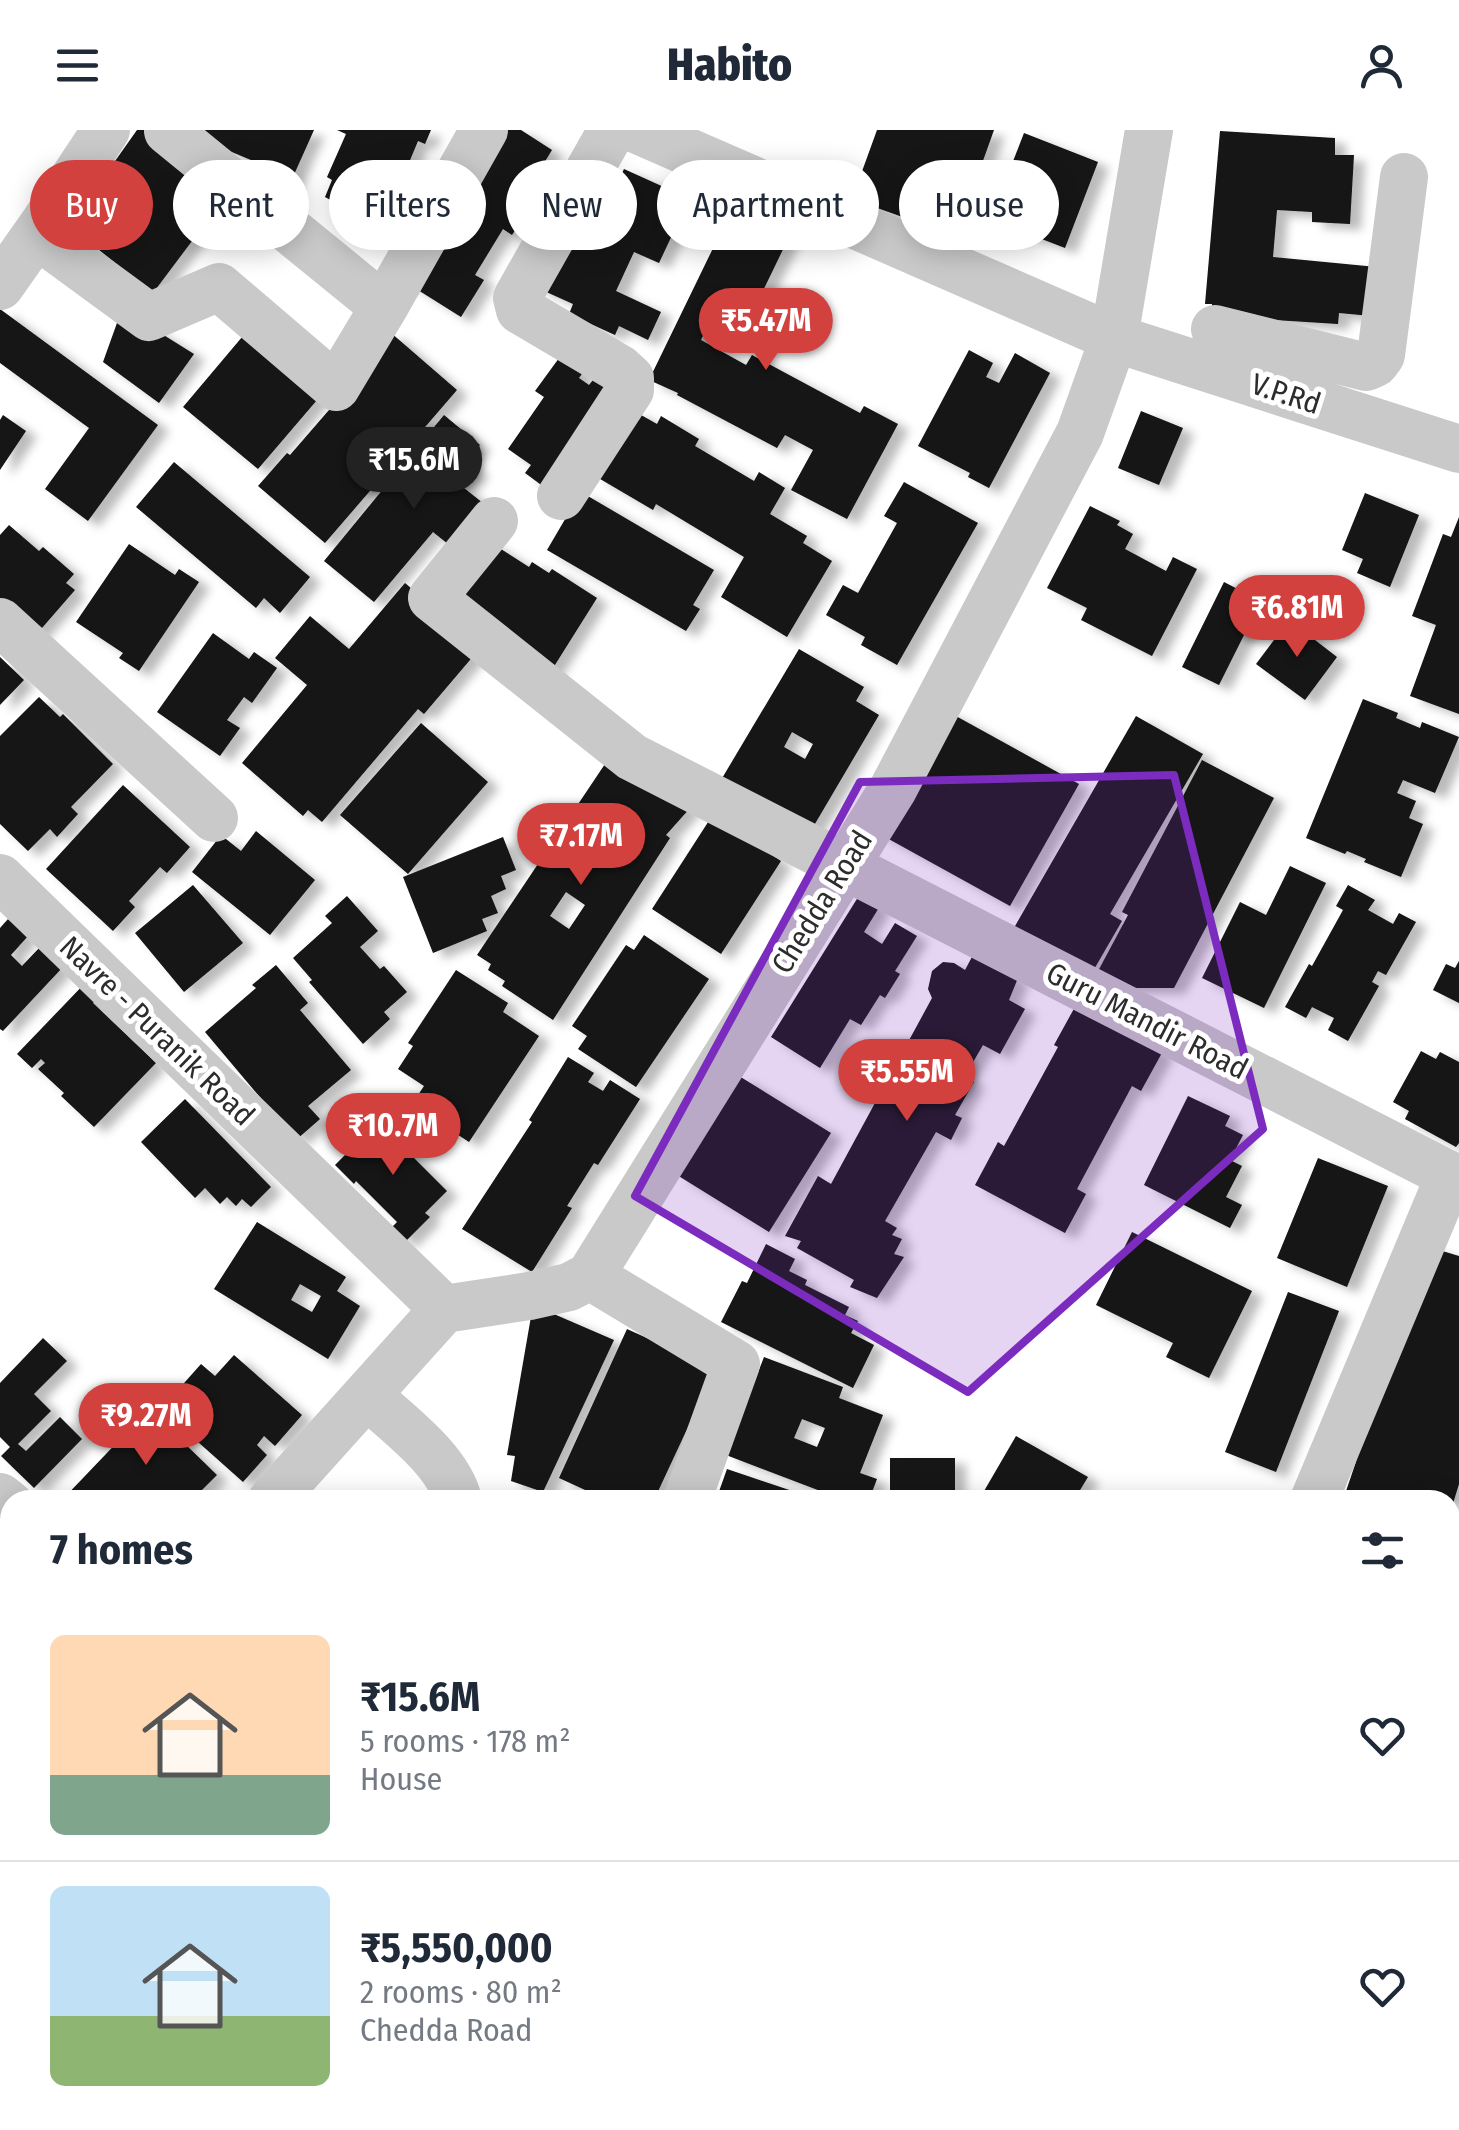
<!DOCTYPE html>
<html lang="en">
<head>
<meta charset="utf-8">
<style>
	body { margin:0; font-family:"Fira Sans Condensed",sans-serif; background:#f6f6f7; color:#1f2937; height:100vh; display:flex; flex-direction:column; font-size:38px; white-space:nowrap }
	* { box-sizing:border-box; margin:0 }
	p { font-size:32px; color:#747a83 }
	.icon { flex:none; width:55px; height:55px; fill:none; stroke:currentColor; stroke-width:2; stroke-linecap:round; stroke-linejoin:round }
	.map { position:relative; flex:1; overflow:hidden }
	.panel { position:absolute; left:0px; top:1360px; width:1460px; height:640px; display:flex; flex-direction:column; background:#fff; border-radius:30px 30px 0 0; box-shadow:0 5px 25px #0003 }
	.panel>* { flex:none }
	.hud { position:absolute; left:30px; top:30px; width:1400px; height:90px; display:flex; gap:20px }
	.price { position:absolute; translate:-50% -85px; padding:0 22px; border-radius:35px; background:#d3413f; color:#fff; font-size:32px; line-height:65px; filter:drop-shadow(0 2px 5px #0008) }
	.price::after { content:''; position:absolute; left:50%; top:60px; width:30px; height:22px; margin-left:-15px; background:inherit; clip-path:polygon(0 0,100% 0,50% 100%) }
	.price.active { background:#222; color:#fff }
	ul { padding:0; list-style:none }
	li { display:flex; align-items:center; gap:30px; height:250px; padding:0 50px }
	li+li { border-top:2px solid #e0e1e3 }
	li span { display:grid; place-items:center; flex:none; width:280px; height:200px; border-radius:15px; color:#555 }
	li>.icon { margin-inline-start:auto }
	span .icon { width:120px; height:120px; fill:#fffc; stroke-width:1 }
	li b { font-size:42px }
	h2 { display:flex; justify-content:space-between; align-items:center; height:120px; padding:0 50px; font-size:42px }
	.pill { padding:0 35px; border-radius:45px; background:#fff; box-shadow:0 5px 25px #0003; font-size:35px; line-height:90px }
	.pill.active { background:#d3413f; color:#fff }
	header { display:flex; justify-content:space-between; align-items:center; height:130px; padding:0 50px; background:#fff; font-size:45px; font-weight:800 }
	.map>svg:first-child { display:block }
	.building { fill:#131313; fill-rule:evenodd; filter:url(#shadow) }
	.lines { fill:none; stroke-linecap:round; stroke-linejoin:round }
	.minor { stroke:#c9c9c9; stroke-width:48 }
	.marked { fill:#7b2cbf; fill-opacity:0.2; stroke:#7b2cbf; stroke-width:8; stroke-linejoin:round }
	.labels { text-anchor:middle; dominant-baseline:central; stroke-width:10; stroke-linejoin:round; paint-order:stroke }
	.street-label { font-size:30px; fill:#2c2c2c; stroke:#fff }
</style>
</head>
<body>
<header><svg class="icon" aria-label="menu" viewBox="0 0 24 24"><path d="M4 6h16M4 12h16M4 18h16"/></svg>Habito<svg class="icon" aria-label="person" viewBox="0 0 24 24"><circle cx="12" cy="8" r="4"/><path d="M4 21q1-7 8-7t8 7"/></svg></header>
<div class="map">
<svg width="1459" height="2000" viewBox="0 0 1459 2000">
	<defs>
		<filter id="shadow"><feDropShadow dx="11" dy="6" stdDeviation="5" flood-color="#0004"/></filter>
	</defs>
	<rect width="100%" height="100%" fill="#fff"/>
	<path class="building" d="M137,0h7l84,63 -75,100 -84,-67z
		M190,0h124l-26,58 -34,-15 4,-10 -69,-29z
		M337,0h94l-6,14 -7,-3 -10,24 4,2 -18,41 -11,-5 -9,21 -49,-27 7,-17 -5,-3 19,-43z
		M490,0h31l31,20 -19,31 10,6 -31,48 -9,-6 -28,46 9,5 -23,37 -59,-37z
		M877,0h117l-38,106 -104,-37z
		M1220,1l115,7v17h19l-4,69 -38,-2v-10l-35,-2 -4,47 114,11 -5,49 -43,-4 -1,11 -127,-8 1,-12h-7z
		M1024,3l74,29 -33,86 -44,-17 -3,6 -30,-11z
		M624,39l53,24 -4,10 11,6 3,-8 21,9 -14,30 -20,-9 -15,32 -25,-11 -18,39 45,21 -13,28 -29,-14 -4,9 -46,-21 4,-10 -40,-18 36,-43 7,2 30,-69 12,6z
		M734,75l57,28 -51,105 -31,-15 -8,17 45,25 6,-10 108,58 4,-7 34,18 -51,95 -56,-29 22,-40 -28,-15 -8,13 -100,-53 1,-2 -29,-13z
		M0,179l158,116 -70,96 -43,-32 44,-61 -89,-65z
		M122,179l72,45 -35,49 -56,-41z
		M248,200l75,63 -65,76 -75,-62z
		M390,202l67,58 -132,153 -67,-57 29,-33 3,2 78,-90z
		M969,220l24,13 -7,14 13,6 16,-30 35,20 -61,115 -21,-11 2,-4 -52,-27z
		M562,224l22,17 -5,7 10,7 12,-15 17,12 -74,105 -19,-14 6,-8 -23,-16 36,-52 -9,-6z
		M634,281l23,13 4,-8 38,23 -4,7 59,35 5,-9 26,16 -15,26 37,22 -4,7 29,18 -45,76 -66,-40 23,-40 -88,-53 -3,6 -58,-34z
		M1141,281l42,17 -24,57 -41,-17z
		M3,285l23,16 -26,39v-50z
		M444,285l36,30 -14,16 12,10 -14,17 29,23 -35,41 -25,-20 -59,70 -50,-41z
		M174,332l136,115 -30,36 -16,-15 -8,10 -120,-101z
		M904,352l74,41 -81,142 -36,-20 4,-8 -39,-22 17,-30 15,8 39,-70 -13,-7z
		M581,362l133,78 -21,35 7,4 -14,22 -139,-81z
		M1365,363l54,22 -29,72 -33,-14 6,-14 -21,-9z
		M1090,376l30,15 -3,4 16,9 -8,15 41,22 7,-14 24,12 -45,87 -71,-36 6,-12 -40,-20z
		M1459,387v197l-49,-18 26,-71 -24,-9 31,-82 8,3z
		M9,395l30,26 4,-4 31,27 -8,9 9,7 -40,46 -35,-31v-70z
		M490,412l39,25 3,-5 17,11 3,-4 45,29 -49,78 -99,-77z
		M129,414l46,31 4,-6 20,13 -60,89 -20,-13 4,-5 -47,-31z
		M1224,452l37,19 -42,84 -37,-18z
		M405,453l76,64 -57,67 -6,-5 -96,113 -14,-12 -5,6 -61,-53 65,-78 -32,-27 35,-42 39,33z
		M1289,490l48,37 -32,43 -49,-36z
		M213,503l36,26 5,-7 23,16 -25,35 -8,-6 -17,23 13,8 -20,28 -63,-44z
		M799,519l65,38 -8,14 23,14 -70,119 -91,-49zM792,602l21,12 -8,15 -21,-12z
		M0,527l24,23 -24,25z
		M39,567l21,20 3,-3 50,50 -42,43 7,7 -21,23 -7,-8 -22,22 -28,-27v-88z
		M1363,569l35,14 -2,5 24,10 2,-6 37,15 -24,56 -32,-13 -6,13 19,8 -7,17 14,6 -22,53 -37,-15 2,-3 -19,-8 -2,3 -39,-16z
		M945,580l134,74 -69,122 -134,-74z
		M1136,586l67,38 -93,160 12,7 -33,57 -78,-45z
		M421,593l67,59 -80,92 -68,-59z
		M1202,630l72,38 -100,190h-85l39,-73 -6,-3z
		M607,631l84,46 -25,28 4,3 -117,182 -51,-34 3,-5 -17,-11 3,-6 -14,-9zM624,692l5,2 -7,10 8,5 -14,23 -22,-13 16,-24 9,5zM566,762l19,13 -16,24 -19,-13z
		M123,655l67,62 -23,26 -7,-6 -31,34 6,6 -22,24 -67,-62z
		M712,686l69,45 -60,93 -69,-45z
		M256,701l59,49 -45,55 -78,-63 29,-37 20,16z
		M503,707l13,33 -15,6 5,13 -15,7 7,17 -16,6 5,12 -54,22 -30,-76z
		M1290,736l36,17 -62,125 -62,-30 38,-76 26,13z
		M193,755l50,58 -59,49 -49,-59z
		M1348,755l27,15 -7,10 25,14 6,-11 17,9 -30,53 -8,-4 -6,11 7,4 -31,55 -20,-11 6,-12 -22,-11 -6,11 -21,-11 24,-43 3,2 31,-56 -7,-4z
		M860,764l20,12 -16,26 18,12 13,-21 22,13 -22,35 5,3 -15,24 -5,-3 -19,30 -11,-6 -30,49 -49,-31z
		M347,766l31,35 -18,16 20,22 4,-3 23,26 -23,20 6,7 -27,25 -54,-62 3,-2 -19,-22 39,-35 -7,-7z
		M8,789l20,17 -17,19 11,11 18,-19 22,21 -59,63 -3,-2v-101z
		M644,805l65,44 -73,108 -58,-38 9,-13 -15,-10 54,-81 8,5z
		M973,825l45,23 -9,22 16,9 -25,45 -17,-9 -18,31 9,6 -19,33 7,3 -11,22 -15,-8 -51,89 12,7 -5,7 10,4 -8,15 10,3 -27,41 -27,-11 4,-7 -57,-32 4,-7 -16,-5 33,-60 13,8 101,-186 -4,-9 4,-18 11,-9 11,1 11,7z
		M1459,831v42l-26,-13 13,-26 9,4z
		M276,835l32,38 -8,7 51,60 -43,36 12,13 -24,21 -91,-108 51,-44 -4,-3z
		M456,840l52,33 -5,9 36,24 -70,106 -29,-19 5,-7 -11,-7 1,-3 -17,-11 6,-9 -26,-17 15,-23 -5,-3z
		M89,849l15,13 -11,11 63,60 -62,64 -33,-31 3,-3 -26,-24 7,-6 -4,-4 -9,9 -15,-14z
		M1076,875l87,46 -22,40 -9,-5 -55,103 9,5 -21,39 -90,-48 23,-43 6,4 54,-99 -4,-2z
		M1421,921l15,8 4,-7 19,10v81l-3,4 -51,-28 4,-8 -16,-9z
		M568,927l26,16 -6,9 15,9 7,-11 30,19 -42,66 -4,-2 -27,43 5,2 -40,64 -70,-43 70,-107 -3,-2z
		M739,946l92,57 -62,99 -92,-57z
		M1188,966l42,20 -5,10 18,9 -13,25 12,6 -16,31 16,8 -12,23 -86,-43z
		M185,969l86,88 -20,20 -9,-8 -6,7 -9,-9 -7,7 -15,-16 -10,10 -54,-56z
		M385,984l23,23 -8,7 47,47 -22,22 5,4 -25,25 -14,-14 6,-6 -41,-41 -2,3 -19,-19 23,-23 7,7 13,-13 -7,-8z
		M1318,1028l70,28 -41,101 -70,-29z
		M257,1092l89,55 -9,14 23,15 -32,53 -114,-70zM300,1154l21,12 -9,16 -21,-12z
		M1132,1102l120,59 -43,87 -43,-21 7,-14 -77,-38z
		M766,1114l29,15 -6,12 18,9 -2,5 44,22 -4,8 13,6 -7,12 23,12 -21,43 -132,-66 21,-41 5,2z
		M1429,1117l30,9v228l-8,26 -1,-10h-95l-11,-3z
		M1288,1162l51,19 -63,161 -51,-20z
		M533,1175l81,35 -71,152 -32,-11 4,-25 -8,-1z
		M627,1199l88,40 -61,131h-14l-23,-10 -4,10h-6l-48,-22z
		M43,1208l24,23 -33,33 17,17 -33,33 8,7 34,-34 22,22 -48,49 -33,-32 9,-9 -10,-10v-54z
		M234,1225l68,60 -27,31 -11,-10 -7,9 10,10 -24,27 -82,-73 40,-45 14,12z
		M764,1227l79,30 -4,11 44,17 -23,58 17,6 -8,21h-25l-118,-45zM802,1289l23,9 -8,19 -23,-9z
		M149,1279l68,66 -25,25h-130z
		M1016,1306l72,41 -14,23 -94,-2z
		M890,1328h65v42h-65z
		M727,1339l89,30v1h-100z
		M1450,1433l9,4v79l-9,-4z
		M1450,1733l9,4v54l-4,9 -5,-2z
		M10,1789v116l-10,-7v-98z
		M1459,1864v93l-9,-7v-76z
		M225,1990h107l12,10h-128z
		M779,1990h197l17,10h-214l-4,-3z
		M1045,1990h82l-1,3 5,3 -3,4h-88z
		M1343,1990h87l-9,10h-67z"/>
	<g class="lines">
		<path class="minor" d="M638,0l476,208 345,111
			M168,1l216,176
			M37,105l112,82 70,-30 117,100 48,-80 100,-177
			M0,156l45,-64 61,-92
			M1215,199l151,38 9,-4 6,-8 23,-178
			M561,366l69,-106v-12l-10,-9 -100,-59 -3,-12 95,-168
			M494,391l-62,77 200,159 827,423
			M0,492l214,196
			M0,748l444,431
			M590,1146l146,88 -49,136
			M367,1265c30,28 81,64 91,105
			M0,1367l10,8
			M272,1370l172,-191 85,-13 40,-9 21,-11 303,-487 187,-356 34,-95 35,-208
			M1314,1370l136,-325
			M0,1411l10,9
			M1450,1543l9,5
			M0,1554l10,-10
			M656,1990l2,10
			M1332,1990l13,10
			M0,1993l7,7
			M1173,2000l5,-10"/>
	</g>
	<path class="marked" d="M1174,645l89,354 -295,263 -333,-196 225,-414z"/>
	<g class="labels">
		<g class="street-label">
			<text transform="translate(1286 264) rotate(18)">V.P.Rd</text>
			<text transform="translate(822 772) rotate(-58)">Chedda Road</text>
			<text transform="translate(1147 891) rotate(27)">Guru Mandir Road</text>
			<text transform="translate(157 901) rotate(44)">Navre - Puranik Road</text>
		</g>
	</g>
</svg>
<b class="price" style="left:766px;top:243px">₹5.47M</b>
<b class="price active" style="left:414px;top:382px">₹15.6M</b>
<b class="price" style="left:1297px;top:530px">₹6.81M</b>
<b class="price" style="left:581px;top:758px">₹7.17M</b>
<b class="price" style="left:907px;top:994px">₹5.55M</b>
<b class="price" style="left:393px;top:1048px">₹10.7M</b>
<b class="price" style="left:146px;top:1338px">₹9.27M</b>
<div class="hud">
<a class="pill active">Buy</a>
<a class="pill">Rent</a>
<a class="pill">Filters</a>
<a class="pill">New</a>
<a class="pill">Apartment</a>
<a class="pill">House</a>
</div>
<section class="panel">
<h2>7 homes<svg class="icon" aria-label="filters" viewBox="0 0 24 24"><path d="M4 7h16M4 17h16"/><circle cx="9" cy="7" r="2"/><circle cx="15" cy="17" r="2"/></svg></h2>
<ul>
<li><span style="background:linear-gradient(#ffd9b3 70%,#7fa58c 0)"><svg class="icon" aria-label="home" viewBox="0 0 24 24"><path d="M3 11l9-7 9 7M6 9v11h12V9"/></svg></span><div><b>₹15.6M</b><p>5 rooms · 178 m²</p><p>House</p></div><svg class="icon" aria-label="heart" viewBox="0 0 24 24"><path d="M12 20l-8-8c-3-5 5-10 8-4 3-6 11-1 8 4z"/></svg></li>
<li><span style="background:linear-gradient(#bfe0f5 65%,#8fb573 0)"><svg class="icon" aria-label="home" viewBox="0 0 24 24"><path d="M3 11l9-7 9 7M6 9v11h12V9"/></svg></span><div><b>₹5,550,000</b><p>2 rooms · 80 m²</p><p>Chedda Road</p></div><svg class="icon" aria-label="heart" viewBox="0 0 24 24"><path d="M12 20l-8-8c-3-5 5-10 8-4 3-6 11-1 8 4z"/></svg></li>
</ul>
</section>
</div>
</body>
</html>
